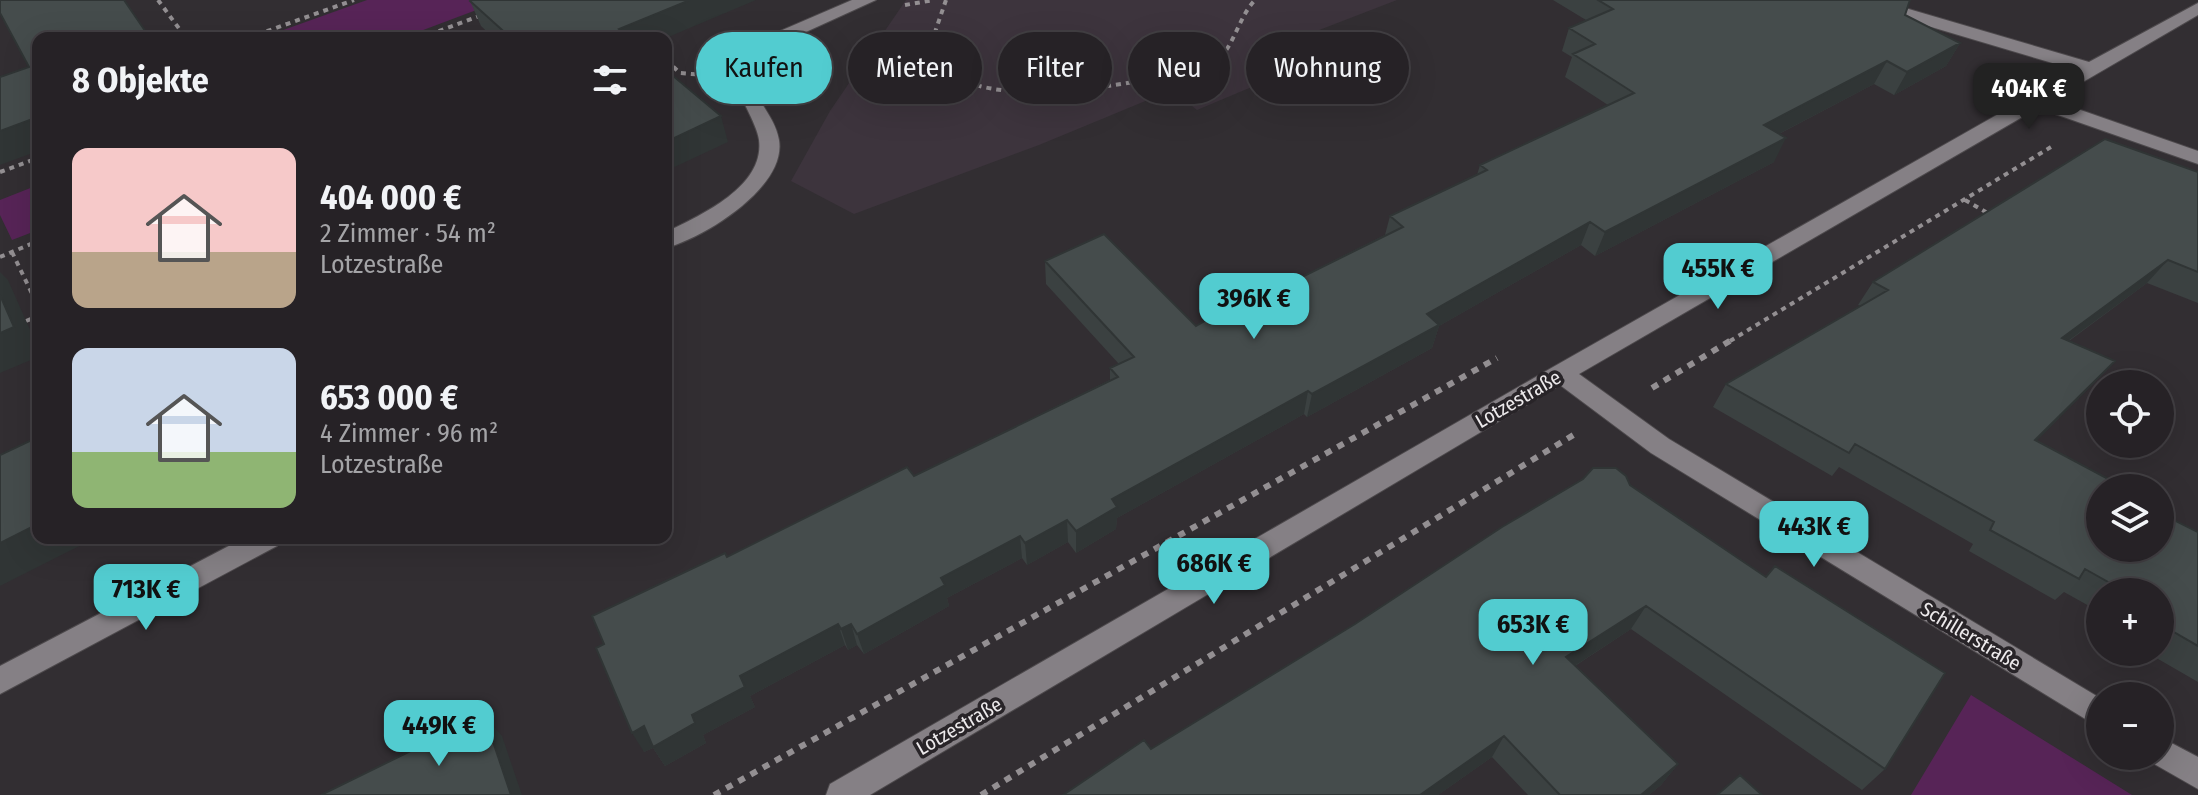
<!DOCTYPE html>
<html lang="de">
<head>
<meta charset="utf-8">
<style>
	body { margin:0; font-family:"Fira Sans Condensed",sans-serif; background:#322f32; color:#f1f3f6; height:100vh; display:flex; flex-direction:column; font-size:30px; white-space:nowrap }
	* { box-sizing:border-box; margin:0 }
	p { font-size:26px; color:#a4a4a7 }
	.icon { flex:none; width:44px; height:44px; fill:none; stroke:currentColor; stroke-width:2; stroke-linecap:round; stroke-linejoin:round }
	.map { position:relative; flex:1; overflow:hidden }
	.side { position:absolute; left:32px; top:32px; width:640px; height:512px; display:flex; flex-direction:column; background:#262226; border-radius:16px; box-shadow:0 8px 32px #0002,0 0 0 2px #423f43 }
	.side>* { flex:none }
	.hud { position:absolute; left:696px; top:32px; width:760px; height:72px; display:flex; gap:16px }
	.controls { position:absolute; left:2086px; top:370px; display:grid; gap:16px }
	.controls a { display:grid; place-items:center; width:88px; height:88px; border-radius:50%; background:#262226; box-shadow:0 8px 32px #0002,0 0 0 2px #423f43; font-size:40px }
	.price { position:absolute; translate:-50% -68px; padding:0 18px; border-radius:16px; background:#52ccd0; color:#111; font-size:26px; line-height:52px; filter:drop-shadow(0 2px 4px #0008) }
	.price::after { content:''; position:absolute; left:50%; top:48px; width:24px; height:18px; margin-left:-12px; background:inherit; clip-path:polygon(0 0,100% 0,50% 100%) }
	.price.current { background:#222; color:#fff }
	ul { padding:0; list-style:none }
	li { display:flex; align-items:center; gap:24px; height:200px; padding:0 40px }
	li span { display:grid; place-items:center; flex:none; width:224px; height:160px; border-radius:16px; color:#555 }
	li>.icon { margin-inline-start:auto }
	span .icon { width:96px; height:96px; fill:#fffc; stroke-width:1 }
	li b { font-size:34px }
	h2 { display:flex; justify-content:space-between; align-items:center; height:96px; padding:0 40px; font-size:34px }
	.pill { padding:0 28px; border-radius:36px; background:#262226; box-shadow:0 8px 32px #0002,0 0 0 2px #423f43; font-size:28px; line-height:72px }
	.pill.current { background:#52ccd0; color:#111 }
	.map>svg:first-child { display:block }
	.built { fill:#3d343d }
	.green { fill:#572457 }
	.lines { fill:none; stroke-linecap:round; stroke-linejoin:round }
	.minor-casing { stroke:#4d494c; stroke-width:2 }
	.path-far1 { stroke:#938f92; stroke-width:4; stroke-dasharray:5 5; stroke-linecap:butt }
	.path { stroke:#938f92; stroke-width:6; stroke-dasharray:7 7; stroke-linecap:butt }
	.minor { fill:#858085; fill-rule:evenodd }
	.wall { fill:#3b4141 }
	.shaded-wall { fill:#303535 }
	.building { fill:#454c4c; stroke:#303535; stroke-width:2 }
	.labels { text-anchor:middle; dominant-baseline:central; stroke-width:7; stroke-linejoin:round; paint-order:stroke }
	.street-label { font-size:20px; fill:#edeaec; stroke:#282428 }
</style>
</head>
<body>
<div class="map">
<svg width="2198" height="795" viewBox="0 0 2198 795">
	<rect width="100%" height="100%" fill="#322e32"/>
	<path class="built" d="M906,0h491l-127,49 25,20 -98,41 -25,-20 -133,55 -185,69 -63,-33 39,-70z"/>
	<path class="green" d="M367,0h136l-101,38h-141z
		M38,185v45l-26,10 -12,-25v-15z
		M1971,695l161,100h-221z"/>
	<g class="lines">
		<defs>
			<path id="minor" d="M852,0h24l-114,52c-29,35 11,53 17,88 8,47 -75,98 -113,108v-16c33,-16 99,-45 93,-92 -2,-16 -21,-47 -28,-63l4,-15 15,-18z
				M1851,0h27l211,62 109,-59v12l-146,85 146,51v13l-160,-56 -459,266 90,65 431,259v30l-449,-275 -91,-68 -690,410h-44l4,-11 723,-417 523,-297 -222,-66z
				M244,538h37l-4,8 -277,148v-28z
				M2160,737l38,20v32l-49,-28 -2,-5h13z"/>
		</defs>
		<use href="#minor" class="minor-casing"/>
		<path class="path-far1" d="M158,0l28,38
			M946,0l-14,41c11,74 159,48 208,40 23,-4 52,-3 72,-16 22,-15 25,-46 43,-65
			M905,5l29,-5
			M248,38l106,-38
			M420,38l62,-23
			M666,60l14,13 24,2
			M0,172l38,-14
			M1965,200l26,15
			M12,252l26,54
			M0,257l38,-16
			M26,321l12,-5
			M1730,341l321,-194"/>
		<path class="path" d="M1652,388l81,-49
			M714,795l783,-437
			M981,795l594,-361"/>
		<use href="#minor" class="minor"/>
	</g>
	<path class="wall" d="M1553,0h357l-5,15 55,28 -14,23 -52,29 -20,-11 -95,50 -5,28 -179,94 -14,-11 -142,81 -7,22 -125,69 -3,-3 -187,104 -1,11 -40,24 -8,-11 -41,23 -5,-7 -75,40 2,8 -85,48 -7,-9 -9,5 -3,-5 -95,51 5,11 -52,28 3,8 -41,23 -12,-18 -9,4 -40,-108 123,-87 187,-81 196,-96v-12l9,-4 -73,-80 -1,-23 151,65 17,-5 172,-86 5,-19 87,-41 3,-10 128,-60 -43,-28 7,-20 -10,-6 7,-23 17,-8z
		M470,1l196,37h-172l-13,-12z
		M2198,172v131l-51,-20 -78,58 46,20 -79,80 76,47 86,44v150l-52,-30h14v-60h-60v20l-36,-20 -9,8 -86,-49 4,-7 -134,-77 -7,9 -119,-69 13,-23 135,-78 -3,-1 15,-23z
		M1630,485l255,284 -23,21 -231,-161 -56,37 103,98 -17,21 -12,10h-121l-36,-38 -54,38h-375l88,-46z"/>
	<path class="shaded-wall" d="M690,0h66l-90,38h-44l-3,-9z
		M1960,43l-14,23 -52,29 13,-23z
		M1887,61l-13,23 -122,64 12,-23z
		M721,116l7,26 -62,29v-29z
		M38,117v34l-38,14v-34z
		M1786,138l-12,24 -179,94 10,-24z
		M1590,222l-9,23 -142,81 -7,22 -125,69 5,-23 115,-80z
		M2168,260l-21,23 -105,77 20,-22z
		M0,272l8,8 30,68v9l-38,16z
		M2115,361l-21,22 -79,80 20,-23z
		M1308,391l-4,23 -187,104 -1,11 -40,24v-22l36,-32z
		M1067,520l1,22 -41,23 -2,-22z
		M38,524v14h57l-95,48v-43z
		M1020,536l2,22 -75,40 2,8 -85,48 -7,-20 84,-56z
		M1646,606l-15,23 -78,51 13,-23z
		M838,624l7,21 -95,51 5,11 -52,28 3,8 -41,23 -12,-18 -9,4 -12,-19 12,-7 48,-11 48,-39z
		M851,624l6,21 -9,5 -7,-21z
		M484,715l18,21 20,59h-11z
		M1504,736l-12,21 -54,38h-18z
		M1678,764l-17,21 -12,10h-8z"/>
	<path class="building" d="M0,0h124l26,38h-112v79l-38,14v-54l29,-10 -29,-54z
		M471,0h219l-71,29 10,9h-118l-41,-37z
		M1598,0h312l-5,15 55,28 -53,29 -20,-11 -123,64 22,13 -181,94 -15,-10 -163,92 12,11 -127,69 -4,-3 -196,108 5,8 -41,24 -9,-11 -42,23 -5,-7 -79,42 4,7 -88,49 -6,-10 -10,5 -3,-5 -98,52 5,11 -53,28 3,8 -42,24 -9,-21 -12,7 -36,-85 8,-4 -12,-28 133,-63 2,4 180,-90 7,9 204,-99 -8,-9 24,-11 -89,-96 59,-27 92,92 14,-8 3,3 190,-94 -13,-11 97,-46 -7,-5 154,-72 -61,-39 22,-10 -26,-16 44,-19z
		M666,70l55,46 -55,26z
		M2105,139l93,33v100l-30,-12 -106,78 53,23 -80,79 79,42 -2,6h1h-13v60h60v-35l38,19v114l-38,-22v-7l2,-5 -2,-1v-19h-34l-41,-23 -6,10 -89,-49 4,-8 -139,-78 -6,9 -123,-69 162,-94 -15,-8z
		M0,295l14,32 -14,6z
		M38,437v87l-38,19v-88z
		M1593,468h23l10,8 4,9 136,92 9,-11 170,107 -60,96 -239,-163 -80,51 112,107 -37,31h-81l-56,-59 -84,59h-357l81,-55 7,9 204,-125 147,-97 81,-48z
		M484,715l27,80h-190z
		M1740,775l22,20h-45z"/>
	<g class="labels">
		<g class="street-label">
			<text transform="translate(1518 399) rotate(-30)">Lotzestraße</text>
			<text transform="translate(1971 636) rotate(31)">Schillerstraße</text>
			<text transform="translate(959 726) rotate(-30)">Lotzestraße</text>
		</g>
	</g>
</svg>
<div class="controls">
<a><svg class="icon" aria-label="locate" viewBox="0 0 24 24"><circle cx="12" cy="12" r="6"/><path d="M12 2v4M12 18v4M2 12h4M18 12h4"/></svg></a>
<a><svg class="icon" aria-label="layers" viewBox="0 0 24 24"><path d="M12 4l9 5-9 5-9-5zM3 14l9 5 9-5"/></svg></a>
<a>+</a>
<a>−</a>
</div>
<b class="price current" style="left:2029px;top:131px">404K €</b>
<b class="price" style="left:1718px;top:311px">455K €</b>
<b class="price" style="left:1254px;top:341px">396K €</b>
<b class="price" style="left:1814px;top:569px">443K €</b>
<b class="price" style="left:1214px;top:606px">686K €</b>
<b class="price" style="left:146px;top:632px">713K €</b>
<b class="price" style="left:1533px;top:667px">653K €</b>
<b class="price" style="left:439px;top:768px">449K €</b>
<div class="hud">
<a class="pill current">Kaufen</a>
<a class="pill">Mieten</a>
<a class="pill">Filter</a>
<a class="pill">Neu</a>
<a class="pill">Wohnung</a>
</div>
<section class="side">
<h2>8 Objekte<svg class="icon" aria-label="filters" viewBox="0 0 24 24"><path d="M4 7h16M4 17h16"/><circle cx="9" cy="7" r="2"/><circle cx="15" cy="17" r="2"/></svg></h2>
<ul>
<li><span style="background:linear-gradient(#f6c9c9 65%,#b9a48a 0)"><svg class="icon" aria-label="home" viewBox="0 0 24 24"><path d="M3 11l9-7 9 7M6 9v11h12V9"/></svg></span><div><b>404 000 €</b><p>2 Zimmer · 54 m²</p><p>Lotzestraße</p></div></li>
<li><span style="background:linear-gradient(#c9d6e8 65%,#8fb573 0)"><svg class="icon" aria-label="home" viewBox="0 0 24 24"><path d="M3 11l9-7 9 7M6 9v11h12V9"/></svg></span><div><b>653 000 €</b><p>4 Zimmer · 96 m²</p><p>Lotzestraße</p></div></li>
</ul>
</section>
</div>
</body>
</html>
